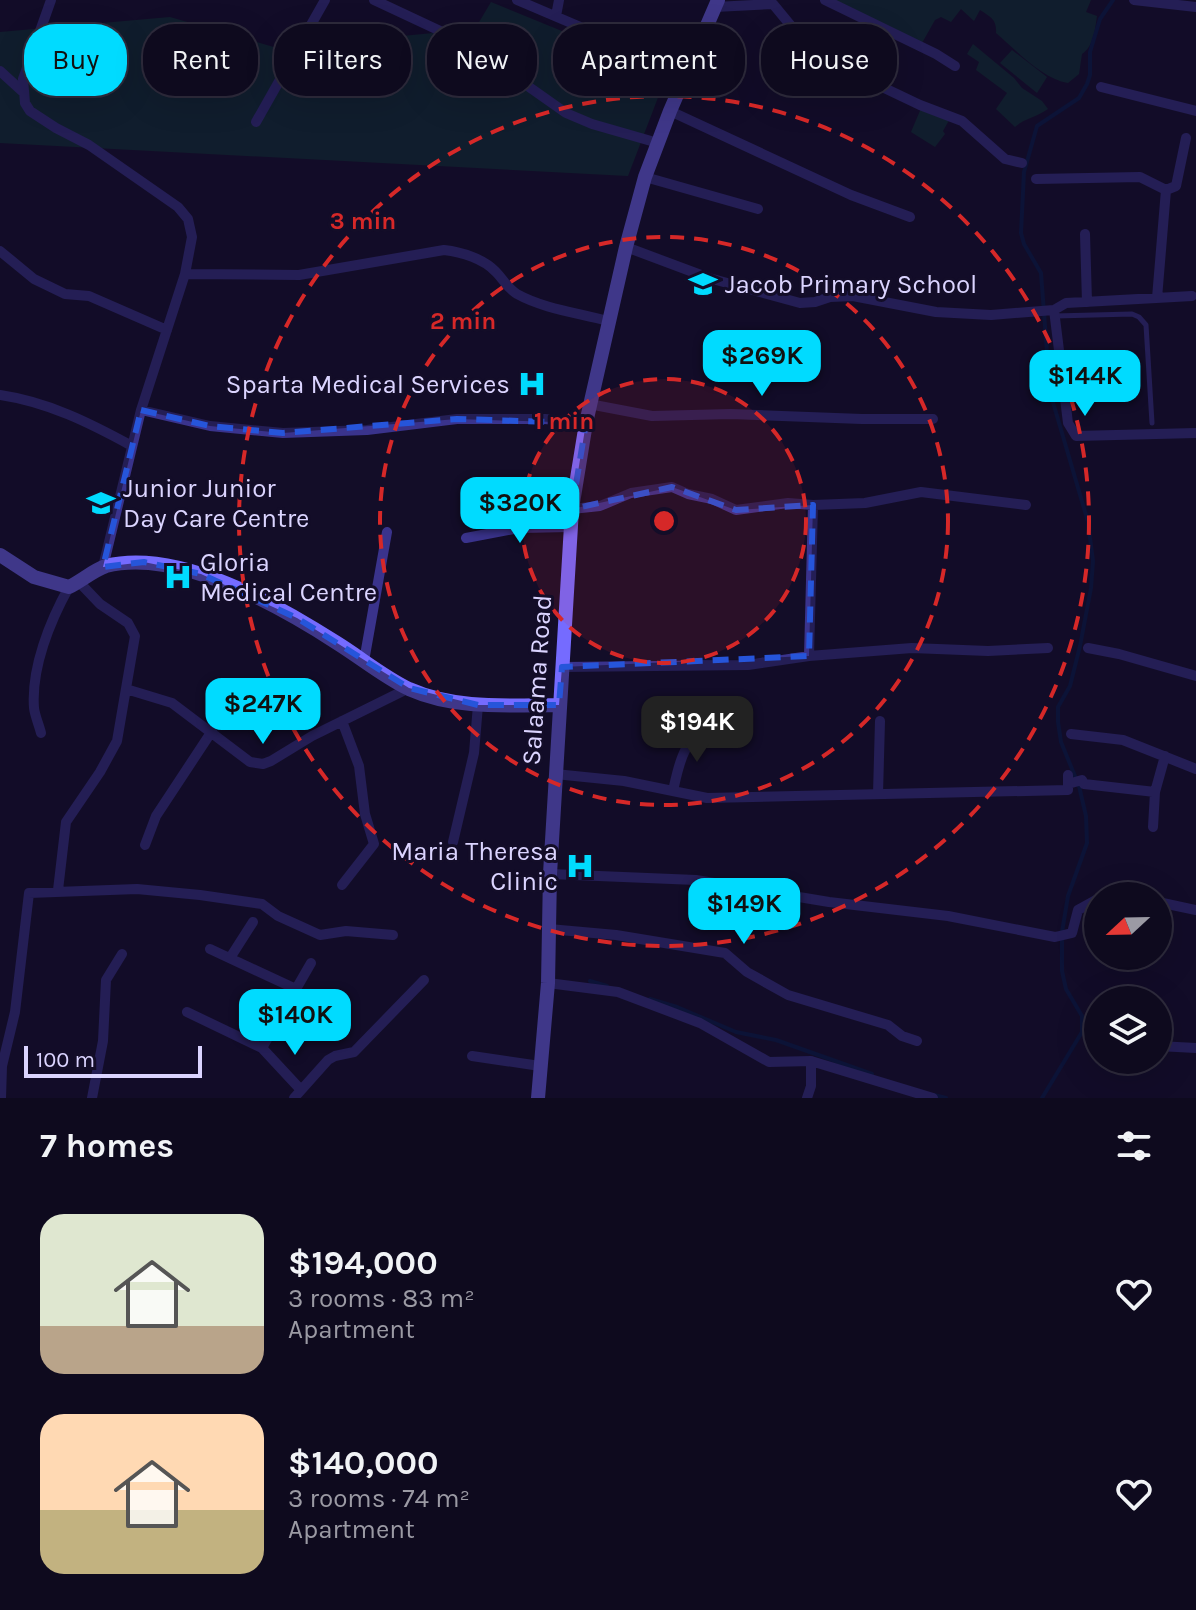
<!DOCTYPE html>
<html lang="en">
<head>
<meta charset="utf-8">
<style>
	body { margin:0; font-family:Karla,sans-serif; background:#1c182b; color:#f1f3f6; height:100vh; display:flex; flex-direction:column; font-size:30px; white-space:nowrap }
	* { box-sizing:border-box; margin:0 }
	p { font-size:26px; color:#9b9aa4 }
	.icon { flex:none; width:44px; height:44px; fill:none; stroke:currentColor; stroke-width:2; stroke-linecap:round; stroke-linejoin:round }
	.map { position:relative; height:1098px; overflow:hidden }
	.side { display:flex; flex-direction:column; background:#0e0a1e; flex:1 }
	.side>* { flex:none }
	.guide { position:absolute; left:24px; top:24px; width:1148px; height:72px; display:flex; gap:16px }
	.needle { width:52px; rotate:248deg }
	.controls { position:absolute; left:1084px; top:882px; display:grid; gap:16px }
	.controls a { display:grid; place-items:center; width:88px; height:88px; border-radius:50%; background:#0e0a1e; box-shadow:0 8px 32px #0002,0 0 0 2px #2e2b3c; font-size:40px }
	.scale { position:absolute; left:24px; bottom:20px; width:178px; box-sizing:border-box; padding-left:8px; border:4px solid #dbd4ff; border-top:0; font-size:22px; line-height:28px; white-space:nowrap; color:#dbd4ff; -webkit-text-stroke:6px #130d28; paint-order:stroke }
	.price { position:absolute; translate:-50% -68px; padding:0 18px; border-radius:16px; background:#00dbff; color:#111; font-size:26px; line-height:52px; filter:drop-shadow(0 2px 4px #0008) }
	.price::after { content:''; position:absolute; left:50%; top:48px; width:24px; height:18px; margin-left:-12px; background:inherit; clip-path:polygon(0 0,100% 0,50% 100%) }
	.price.on { background:#222; color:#fff }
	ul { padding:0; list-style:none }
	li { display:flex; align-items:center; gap:24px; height:200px; padding:0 40px }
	li span { display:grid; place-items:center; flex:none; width:224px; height:160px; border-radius:24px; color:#555 }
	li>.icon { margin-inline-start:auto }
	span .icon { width:96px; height:96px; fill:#fffc; stroke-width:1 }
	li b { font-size:34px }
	h2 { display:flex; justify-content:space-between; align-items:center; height:96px; padding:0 40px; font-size:34px }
	.pill { padding:0 28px; border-radius:32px; background:#0e0a1e; box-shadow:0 8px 32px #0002,0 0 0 2px #2e2b3c; font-size:28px; line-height:72px }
	.pill.on { background:#00dbff; color:#111 }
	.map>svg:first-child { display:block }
	.green { fill:#0f3233 }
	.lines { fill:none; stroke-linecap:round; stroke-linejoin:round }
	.stream { stroke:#051b49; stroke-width:4 }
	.lane { stroke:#3a338c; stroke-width:5 }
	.street { stroke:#3a338c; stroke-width:10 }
	.secondary { stroke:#756bff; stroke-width:14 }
	.marked { fill:none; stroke:#2655da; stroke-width:6; stroke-dasharray:16 10; stroke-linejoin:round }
	.ring { fill:none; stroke:#d62828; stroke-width:4; stroke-dasharray:14 10 }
	.labels { text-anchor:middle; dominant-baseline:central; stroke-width:6; stroke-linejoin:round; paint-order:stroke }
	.poi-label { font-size:26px; fill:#dbd4ff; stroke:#130d28; text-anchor:start }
	.street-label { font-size:26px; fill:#dbd4ff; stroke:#130d28 }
	.centre { fill:#d62828; stroke:#130d28; stroke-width:4 }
	.ring-label { font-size:24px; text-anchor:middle; font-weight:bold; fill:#d62828; stroke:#130d28; stroke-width:6; stroke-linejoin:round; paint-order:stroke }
</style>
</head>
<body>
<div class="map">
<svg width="1196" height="1098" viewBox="0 0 1196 1098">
	<rect width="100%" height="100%" fill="#130d28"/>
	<path class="green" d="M833,0h258l-5,12 11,4c-2,13 -3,30 -15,38l-3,20 -11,9c-26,-4 -52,-33 -72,-50 1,-13 -5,-16 -16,-23l-6,11 -13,-12 -10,13 -10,-5 -6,3 -13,23z
		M491,2l176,72 -39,102 -628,-33v-111l170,-15 107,31 198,-19z
		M973,44l41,34 8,10 20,13 6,8c-11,8 -23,9 -33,18l-19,-18 11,-16 -31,-23 3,-8 -12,-8z
		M1012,50l35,27 -10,16 -37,-30z
		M922,106l30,9 -9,16 2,3 -10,13 -24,-15z"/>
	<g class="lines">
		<path class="stream" d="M590,981l17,5
			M650,999l27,8 59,25 40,8 96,34
			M934,1095l12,3
			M1042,1098l40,-66v-16l-16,-27 -4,-18v-39l6,-36 19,-53 -1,-27 -7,-30 -18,-44 -3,-20v-15l12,-21 10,-40 11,-58 2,-27 -5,-39 -38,-130 -9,-119 -17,-29 -3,-11 3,-61 13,-46 42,-28 8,-14 3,-9v-23l10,-33 13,-19"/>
		<path class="lane" d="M1055,316l77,-2 7,3 7,8 6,98"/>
		<path class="street" d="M51,0l-28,79 2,24 5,8 26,17 33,17 89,62 10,12 4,18 -7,37 -44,136 -38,157
			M374,0l94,44 98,69 26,11 66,19
			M517,0l169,72
			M825,0l111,54 19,12
			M1134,0l62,7
			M715,7l58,-3 42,51 105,50 42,16 43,38 17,4
			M556,16l3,-16
			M0,71l22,20
			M1101,87l95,24
			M670,111l181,84 59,22
			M256,122l69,-122
			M645,177l113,32
			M1036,179l104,-2 26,13
			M1166,190l10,-4 10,-48
			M1085,234l2,68
			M626,247l83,31 91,25 15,-1 15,-5 23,-1 83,16 55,3 63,-5 12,-7 126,-7
			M0,251l34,28 31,15 24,2 78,34
			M185,274l114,1 145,-25c18,2 40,9 52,22 8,8 11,16 21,22 27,15 62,19 91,27
			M1157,298l9,-108
			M1054,310l14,113 8,13 120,-3
			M0,395c48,7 90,28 132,51
			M589,404l63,12 79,-2 131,5h71
			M141,410l69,16 73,7 84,-3 90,-11h88l41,4
			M572,509l28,-3 31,-13 41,-6 16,7 24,5 24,11 52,-7 25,2 52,-2 56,-11 105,13
			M466,538l53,-10 52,-1
			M1088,648l31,6 77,22
			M809,656l4,-151
			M364,661l23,-129
			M562,667l186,-2 61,-9 103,-8 76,3 60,-3
			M126,689l46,14 78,59 13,2 8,-3 41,-25 97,-48
			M41,733c-2,-8 -6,-17 -7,-25 -3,-40 16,-87 35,-121
			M1071,734l52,6 73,29
			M555,774l69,7 83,17 361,-8v-15
			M1068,784l14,-4 2,4 71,8
			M673,791c6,-27 10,-54 40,-64
			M878,794l2,-73
			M1153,827l2,-35 10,-36
			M453,842l21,-89 4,-48
			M145,845l11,-29 56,-85
			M550,874l146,6 133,22 119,14 107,21 17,-4 6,-23 20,-11
			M342,885l32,-41 -9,-30 -6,-48 -17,-45
			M58,890l8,-68 34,-50 17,-31 18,-105 -7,-13 -28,-19 -21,-22
			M1103,896l8,-4 19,4
			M1158,902l38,8
			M549,929l67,6 109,18 22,19 41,23 100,30 14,11 15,5
			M210,949l86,40
			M230,958l23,-36
			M548,983l70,9 82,31 69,39 42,-1 122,37
			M187,1012l75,36 39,42
			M1158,1046l38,2
			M262,1048l49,-85
			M472,1056l68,10
			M1,1098l1,-32 13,-54 14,-119 108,-4 63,6 62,9 16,12 42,19 26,-4 47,4
			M92,1098l11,-57 3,-61 16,-26
			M294,1098l34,-38 7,-4 19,-4 70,-72
			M807,1098l4,-12v-25"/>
		<path class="secondary" d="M0,555l34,22 35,10c12,-6 25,-17 37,-21 73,-18 172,39 231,77 24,15 47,34 72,46 47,21 101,16 150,16
			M538,1098l10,-115 2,-109 22,-365 14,-86 40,-176 19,-70 25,-66 48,-111"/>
	</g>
	<path d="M0 0H1196V1098H0ZM141,410l69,16 73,7 174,-14 129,4 -14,86 100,-22 64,23 77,-5 -4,151 -247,11 -3,38h-81l-69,-17 -112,-70 -96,-44 -57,-12 -41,5z" fill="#130d28" fill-opacity=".55" fill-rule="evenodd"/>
	<path class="marked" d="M141,410l69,16 73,7 174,-14 129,4 -14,86 100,-22 64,23 77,-5 -4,151 -247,11 -3,38h-81l-69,-17 -112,-70 -96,-44 -57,-12 -41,5z"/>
	<circle cx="664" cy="521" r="142" fill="#d62828" fill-opacity=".12"/>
	<g class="ring">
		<circle cx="664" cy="521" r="142"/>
		<circle cx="664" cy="521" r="284"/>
		<circle cx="664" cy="521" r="425"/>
	</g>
	<defs>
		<symbol id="school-bare" viewBox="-9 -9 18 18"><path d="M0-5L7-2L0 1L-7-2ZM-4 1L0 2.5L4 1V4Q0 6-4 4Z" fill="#00dbff" stroke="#130d28" stroke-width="2.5" paint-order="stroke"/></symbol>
		<symbol id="hospital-bare" viewBox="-9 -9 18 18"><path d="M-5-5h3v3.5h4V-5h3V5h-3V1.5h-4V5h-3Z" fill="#00dbff" stroke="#130d28" stroke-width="2.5" paint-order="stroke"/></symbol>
	</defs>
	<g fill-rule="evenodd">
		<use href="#school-bare" x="683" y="264" width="40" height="40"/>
		<use href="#hospital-bare" x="512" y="364" width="40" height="40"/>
		<use href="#school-bare" x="81" y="483" width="40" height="40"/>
		<use href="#hospital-bare" x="158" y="557" width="40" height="40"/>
		<use href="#hospital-bare" x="560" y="846" width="40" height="40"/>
	</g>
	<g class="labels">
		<g class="poi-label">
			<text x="725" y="284">Jacob Primary School</text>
			<text x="510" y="384" text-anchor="end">Sparta Medical Services</text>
			<text x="123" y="488">Junior Junior<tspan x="123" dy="30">Day Care Centre</tspan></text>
			<text x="200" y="562">Gloria<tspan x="200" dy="30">Medical Centre</tspan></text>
			<text x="558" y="851" text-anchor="end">Maria Theresa<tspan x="558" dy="30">Clinic</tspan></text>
		</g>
		<g class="street-label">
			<text transform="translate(537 680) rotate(-86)">Salaama Road</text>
		</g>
	</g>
	<circle cx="664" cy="521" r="12" class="centre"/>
	<g class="ring-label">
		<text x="363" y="229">3 min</text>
		<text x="463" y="329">2 min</text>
		<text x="564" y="429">1 min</text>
	</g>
</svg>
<div class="controls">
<a><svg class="needle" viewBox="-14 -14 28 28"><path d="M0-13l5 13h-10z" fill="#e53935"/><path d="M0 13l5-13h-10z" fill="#9b9aa4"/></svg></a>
<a><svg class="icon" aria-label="layers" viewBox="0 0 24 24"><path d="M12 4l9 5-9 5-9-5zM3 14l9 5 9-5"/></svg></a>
</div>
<div class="scale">100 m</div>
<b class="price" style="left:762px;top:398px">$269K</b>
<b class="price" style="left:1085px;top:418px">$144K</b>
<b class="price" style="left:520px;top:545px">$320K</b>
<b class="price" style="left:263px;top:746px">$247K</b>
<b class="price on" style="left:697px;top:764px">$194K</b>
<b class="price" style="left:744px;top:946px">$149K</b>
<b class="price" style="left:295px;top:1057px">$140K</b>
<div class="guide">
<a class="pill on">Buy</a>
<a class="pill">Rent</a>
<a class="pill">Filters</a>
<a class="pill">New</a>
<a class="pill">Apartment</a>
<a class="pill">House</a>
</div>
</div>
<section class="side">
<h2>7 homes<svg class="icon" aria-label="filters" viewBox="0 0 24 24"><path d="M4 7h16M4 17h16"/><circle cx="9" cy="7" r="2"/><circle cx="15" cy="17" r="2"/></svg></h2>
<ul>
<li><span style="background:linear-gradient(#dfe7d0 70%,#b9a48a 0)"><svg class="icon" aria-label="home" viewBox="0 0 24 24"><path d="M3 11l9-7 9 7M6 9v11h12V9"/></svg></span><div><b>$194,000</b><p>3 rooms · 83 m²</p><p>Apartment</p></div><svg class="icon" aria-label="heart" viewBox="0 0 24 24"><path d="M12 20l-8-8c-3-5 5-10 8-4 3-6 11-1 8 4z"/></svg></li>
<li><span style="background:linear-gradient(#ffd9b3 60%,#c2b280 0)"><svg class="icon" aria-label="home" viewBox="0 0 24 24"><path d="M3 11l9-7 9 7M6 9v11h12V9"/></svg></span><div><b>$140,000</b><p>3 rooms · 74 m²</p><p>Apartment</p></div><svg class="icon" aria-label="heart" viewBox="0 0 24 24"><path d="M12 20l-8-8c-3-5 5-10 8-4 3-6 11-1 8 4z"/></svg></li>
</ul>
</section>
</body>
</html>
